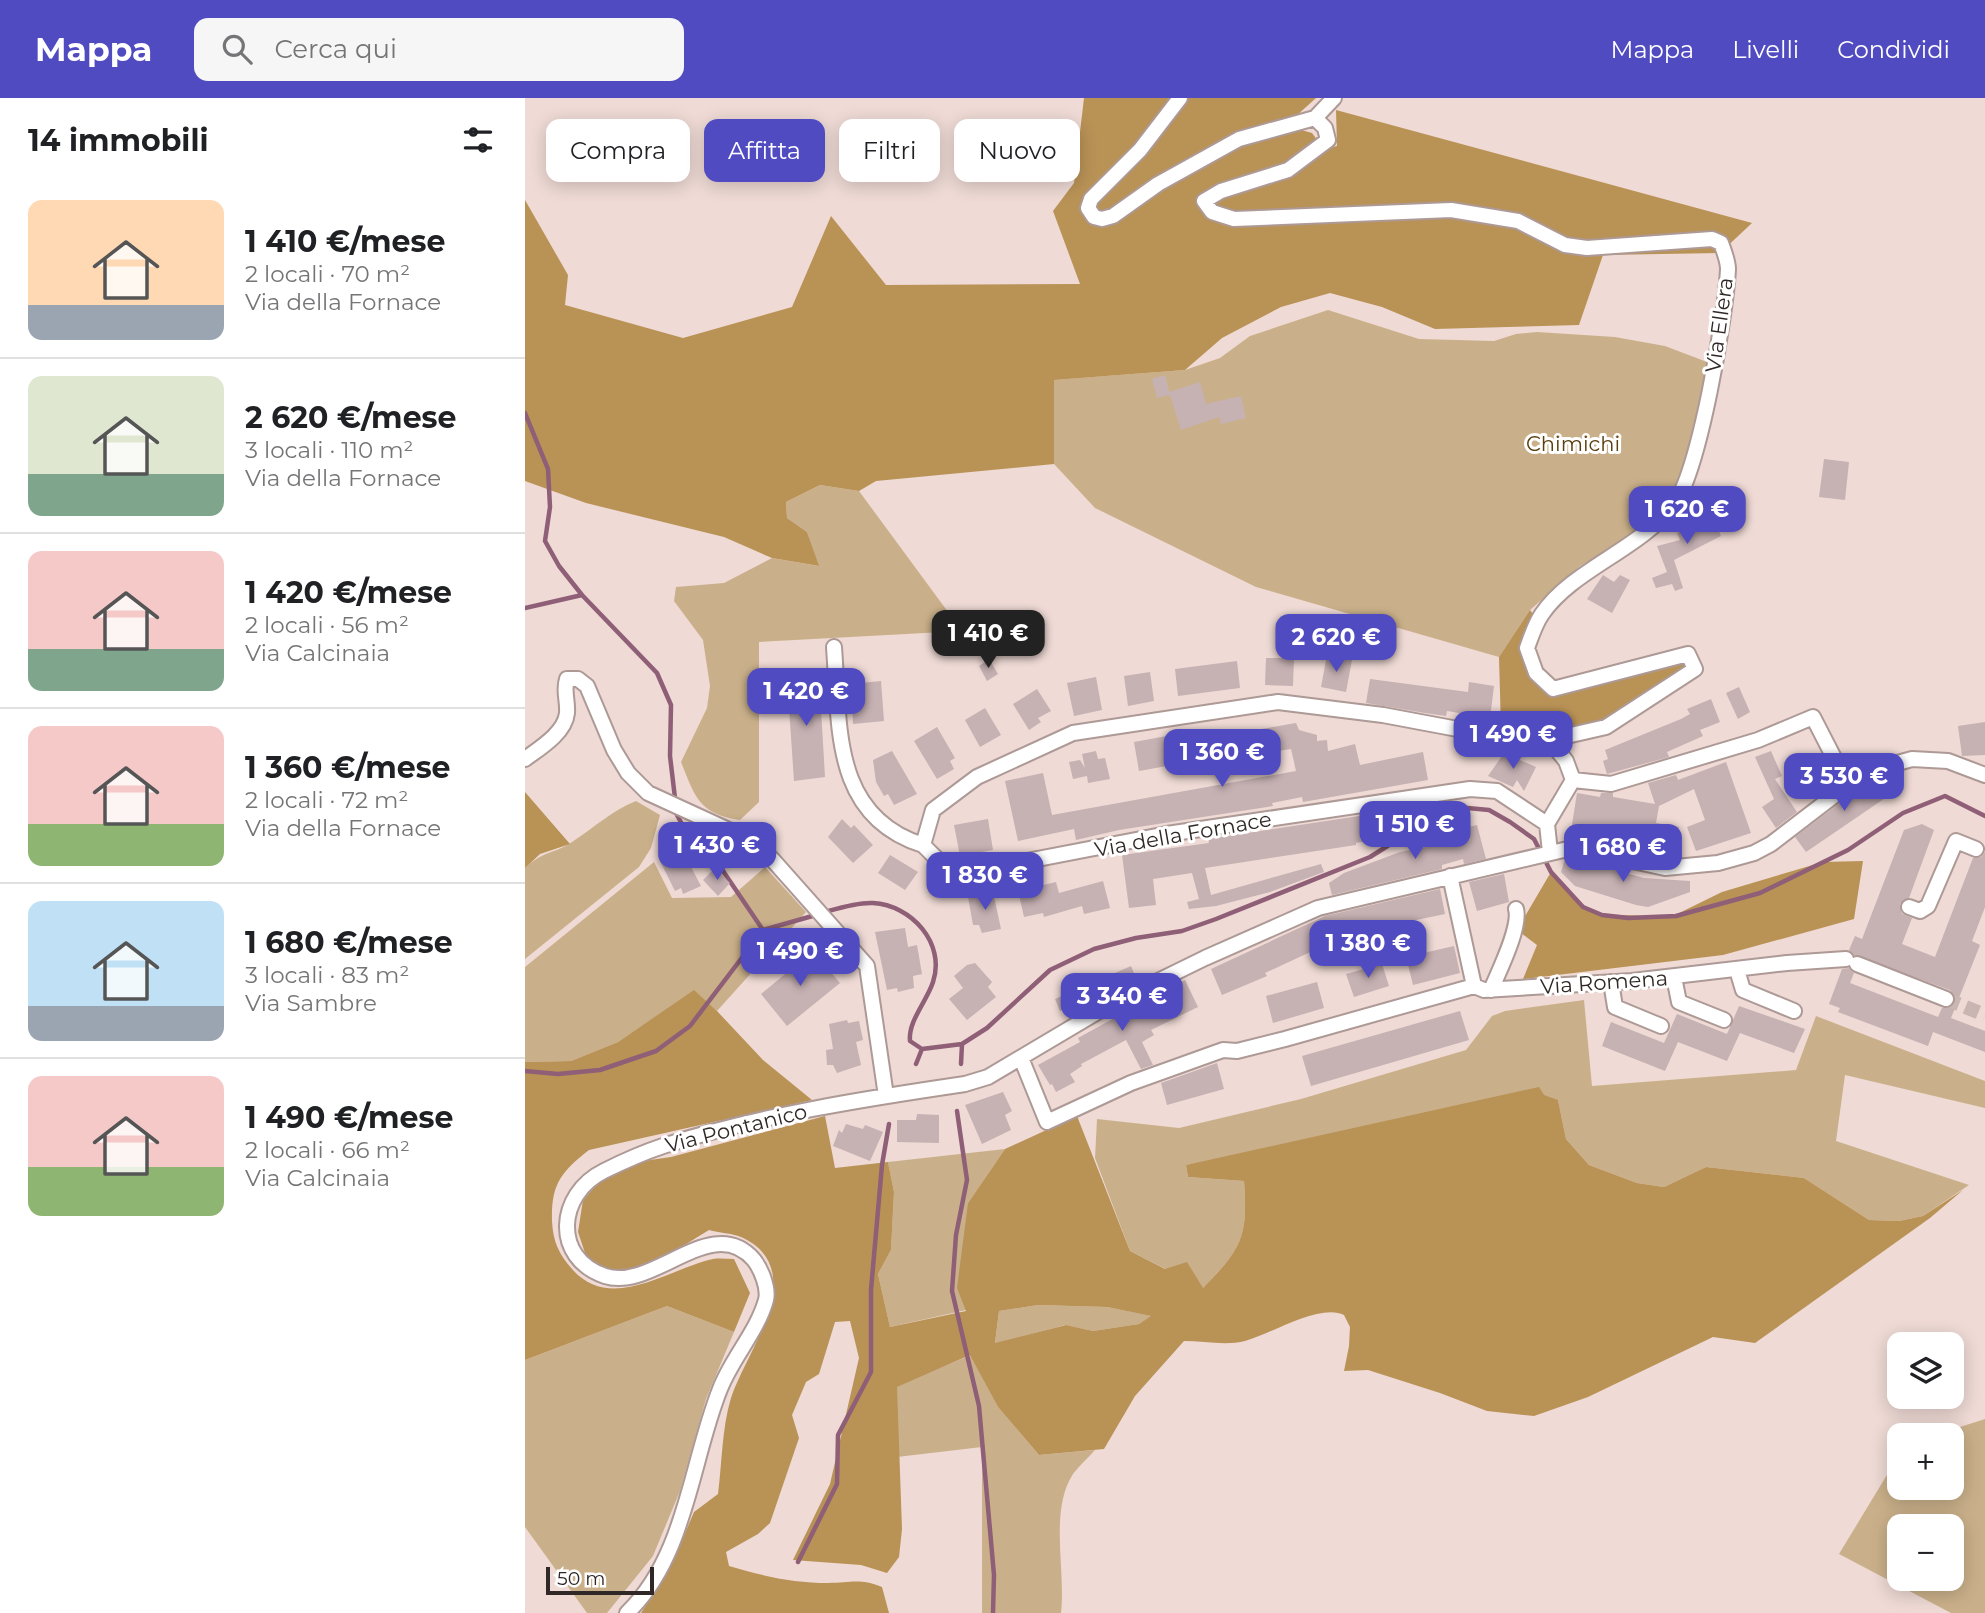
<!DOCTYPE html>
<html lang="it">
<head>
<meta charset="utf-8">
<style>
	body { margin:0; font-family:Montserrat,sans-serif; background:#f6f6f6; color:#202124; height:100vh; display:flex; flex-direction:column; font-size:26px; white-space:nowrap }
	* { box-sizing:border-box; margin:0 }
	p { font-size:23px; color:#757577 }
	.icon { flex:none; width:38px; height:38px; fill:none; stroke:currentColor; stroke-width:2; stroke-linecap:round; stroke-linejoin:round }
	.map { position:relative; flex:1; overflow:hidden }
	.details { display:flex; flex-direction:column; background:#fff; width:525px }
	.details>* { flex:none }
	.guide { position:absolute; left:21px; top:21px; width:665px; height:63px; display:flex; gap:14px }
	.fabs { position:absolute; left:1362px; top:1234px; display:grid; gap:14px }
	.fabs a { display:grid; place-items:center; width:77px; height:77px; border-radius:14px; background:#fff; box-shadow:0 4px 18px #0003; font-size:35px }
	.scale { position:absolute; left:21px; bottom:18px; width:108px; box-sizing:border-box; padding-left:7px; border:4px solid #2f2826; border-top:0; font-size:19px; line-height:24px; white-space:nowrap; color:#2f2826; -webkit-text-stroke:5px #fff; paint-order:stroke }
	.price { position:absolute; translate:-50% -60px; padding:0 16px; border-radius:14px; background:#514bc2; color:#fff; font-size:23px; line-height:46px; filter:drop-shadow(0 2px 4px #0008) }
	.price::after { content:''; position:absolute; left:50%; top:42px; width:21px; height:16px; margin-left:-10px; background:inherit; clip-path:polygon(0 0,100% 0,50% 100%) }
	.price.current { background:#222; color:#fff }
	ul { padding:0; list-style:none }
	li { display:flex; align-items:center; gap:21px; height:175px; padding:0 28px }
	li+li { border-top:2px solid #e0e0e0 }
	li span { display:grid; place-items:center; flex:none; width:196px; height:140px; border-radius:14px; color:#555 }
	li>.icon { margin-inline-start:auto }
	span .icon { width:84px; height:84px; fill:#fffc; stroke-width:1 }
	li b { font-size:30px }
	h2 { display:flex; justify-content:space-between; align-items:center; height:84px; padding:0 28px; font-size:30px }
	.pill { padding:0 24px; border-radius:14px; background:#fff; box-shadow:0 4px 18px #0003; font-size:24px; line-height:63px }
	.pill.current { background:#514bc2; color:#fff }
	header { display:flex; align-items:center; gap:42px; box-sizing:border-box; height:98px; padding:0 35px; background:#514bc2; color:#fff }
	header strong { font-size:33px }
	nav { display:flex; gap:38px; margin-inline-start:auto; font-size:24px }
	.search { width:490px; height:63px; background:#f6f6f6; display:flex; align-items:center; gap:18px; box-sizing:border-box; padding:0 24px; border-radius:14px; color:#757577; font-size:26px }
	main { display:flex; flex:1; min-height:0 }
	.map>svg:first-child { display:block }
	.green { fill:#cab08a; fill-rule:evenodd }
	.forest { fill:#b99256; fill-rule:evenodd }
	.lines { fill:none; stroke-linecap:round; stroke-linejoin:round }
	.stream { stroke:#8e5f76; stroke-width:4.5 }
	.building { fill:#c6b1b3 }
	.minor-tunnel { stroke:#c9b6b2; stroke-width:14; stroke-dasharray:14 7; stroke-linecap:butt }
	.minor-casing { stroke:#ad9995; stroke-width:18 }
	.minor { stroke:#fff; stroke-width:14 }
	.labels { text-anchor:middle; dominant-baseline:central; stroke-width:6; stroke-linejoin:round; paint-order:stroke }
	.street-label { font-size:21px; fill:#2f2826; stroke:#fff }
	.park-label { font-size:21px; fill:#5a3f0e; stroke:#fff }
</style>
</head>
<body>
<header>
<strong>Mappa</strong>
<div class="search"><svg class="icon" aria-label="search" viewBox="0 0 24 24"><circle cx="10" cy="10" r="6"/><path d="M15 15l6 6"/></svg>Cerca qui</div>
<nav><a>Mappa</a><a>Livelli</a><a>Condividi</a></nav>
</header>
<main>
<section class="details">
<h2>14 immobili<svg class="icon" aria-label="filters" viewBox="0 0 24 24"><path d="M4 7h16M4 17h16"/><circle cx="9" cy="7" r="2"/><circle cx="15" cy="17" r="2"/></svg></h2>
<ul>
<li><span style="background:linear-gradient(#ffd9b3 75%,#9aa5b1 0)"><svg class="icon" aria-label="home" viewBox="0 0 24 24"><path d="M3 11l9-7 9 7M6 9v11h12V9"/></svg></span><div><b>1 410 €/mese</b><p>2 locali · 70 m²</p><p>Via della Fornace</p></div></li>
<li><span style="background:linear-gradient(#dfe7d0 70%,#7fa58c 0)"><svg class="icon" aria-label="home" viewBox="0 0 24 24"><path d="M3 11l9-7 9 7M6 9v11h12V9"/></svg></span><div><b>2 620 €/mese</b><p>3 locali · 110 m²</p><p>Via della Fornace</p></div></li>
<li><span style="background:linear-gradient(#f6c9c9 70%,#7fa58c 0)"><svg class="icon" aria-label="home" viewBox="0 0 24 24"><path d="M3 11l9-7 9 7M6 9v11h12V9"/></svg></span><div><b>1 420 €/mese</b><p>2 locali · 56 m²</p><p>Via Calcinaia</p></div></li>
<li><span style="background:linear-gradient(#f6c9c9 70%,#8fb573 0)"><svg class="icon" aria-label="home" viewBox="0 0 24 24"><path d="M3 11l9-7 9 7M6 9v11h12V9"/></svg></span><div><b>1 360 €/mese</b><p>2 locali · 72 m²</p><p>Via della Fornace</p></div></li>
<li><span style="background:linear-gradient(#bfe0f5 75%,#9aa5b1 0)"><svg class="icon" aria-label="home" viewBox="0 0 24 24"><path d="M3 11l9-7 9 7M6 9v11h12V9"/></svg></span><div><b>1 680 €/mese</b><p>3 locali · 83 m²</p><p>Via Sambre</p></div></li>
<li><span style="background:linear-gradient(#f6c9c9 65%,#8fb573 0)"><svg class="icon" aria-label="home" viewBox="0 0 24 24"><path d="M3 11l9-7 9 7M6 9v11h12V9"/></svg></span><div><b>1 490 €/mese</b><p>2 locali · 66 m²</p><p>Via Calcinaia</p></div></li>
</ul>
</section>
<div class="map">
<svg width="1460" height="1515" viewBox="0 0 1460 1515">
	<rect width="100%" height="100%" fill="#efdad5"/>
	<path class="green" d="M803,212l91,29 75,2 22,-7 21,-2 78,5 50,9 42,16 -18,102 -12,21 -42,49 -55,32 -50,44 -31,47 -243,-70 -161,-79 -41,-44 -1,-84 132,-10 35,-12 30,-22z
		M295,387l39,6 103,140 -203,11v160l-19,18c-41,-6 -45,-23 -59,-58l26,-54 3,-22 -7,-46 -29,-39 2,-14 48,-4 48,-25 46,8 -11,-34 -20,-14 -1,-16z
		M111,703l24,14 -9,33 -12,19 -114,92v-91c19,-18 30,-14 47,-26 23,-15 39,-31 64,-41z
		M129,764l18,36 59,-1 34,-30 41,45 -89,99 -23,-20 -76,51 -47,19 -46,1v-95z
		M1059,902l8,86 204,-16 20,-54 169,65v27l-140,-33 -9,66 133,44 -46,31 -24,5 -30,-1 -65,-42 -98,-11 -42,20 -27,-4 -48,-18 -23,-26 -8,-39 -372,65 2,12 56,4c4,56 -2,67 -41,107l-73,-37 -35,-93 2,-39 82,9 122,-29 165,-49 26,-34 13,-5z
		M480,1051l-37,54 -2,107 -76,17 -12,-53 13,-24 3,-58 -6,-30z
		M513,1207l69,2 45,9 -13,8 -46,7 -28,-6 -70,19 4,-33z
		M142,1208l67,26 -28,67 -26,92 -27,65 -46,57h-20l-62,-86v-167z
		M446,1257l27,52 41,48 56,-5c-7,8 -16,16 -22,24 -24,37 -7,97 -12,139h-79v-166l-85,10v-71z
		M1460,1321v194h-34l-112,-59 60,-99v33h52v-53h-16zM1374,1428h52v52h-52z"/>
	<path class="forest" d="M559,0h232l-21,19 -1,11 18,5 12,16 13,-3 -1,-36 416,113 -32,30 -117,2 -24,70 -144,4 -53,-22 -52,-14 -49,14 -59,31 -37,32 -131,10v84l-178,17 -17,10 -39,-6 -34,17 1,16 20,14 12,34 -47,-8 -48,-21 -138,-34 -61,-22v-281l43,75 -3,30 118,33 109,-31 39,-91 55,69 194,-1 -27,-73 21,-28z
		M1005,512l5,7 -6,57 13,15 15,5 127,-34 3,8 -83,52 -59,12 -44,-3 -2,-72z
		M0,694l45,52 -30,10 -15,14z
		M1338,763l-9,58 -131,36 -200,24 14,-34 -20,-15 34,-58 30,33 18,9 72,3 51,-25 101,-30z
		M169,892l23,21 46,49 49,40 -223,50c-28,22 -38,34 -37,71 1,21 7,33 20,48 39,45 98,-1 141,-10 6,-1 14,0 21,0l16,34 -16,39 -67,-26 -142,54v-298l46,-1 47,-19z
		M1014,989l5,8 14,5 8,39 23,26 48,18 27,4 42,-20 98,11 65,42 30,1 24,-5 40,-26 -33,28 -175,125 -42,-6 -125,60 -54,19 -47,-5 -47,-18 -72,-23 -24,1 5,-25 1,-19 -6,-12c-24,-12 -73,19 -99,26 -18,5 -42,0 -61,0l-49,55 -31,53 -65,6 -41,-48 -28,-52 -73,32 5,142 -3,28 -12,16 -26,-8 -68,-5 37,-76 29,-126 -9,-37 -15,1 -16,52 -13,8 -14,33 7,23 -29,85 -12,11 -32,18 3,14c33,10 65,17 99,17 23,0 31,-5 54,4l7,26h-248l31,-49 22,-52 24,-18c4,-31 4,-67 13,-96 15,-46 81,-129 10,-161 -9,-4 -22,-4 -32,-7 -32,19 -65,43 -103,43l-20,-17 -8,-24 5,-32 19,-21 27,-16 42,-6 154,-41 10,52 53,-6 6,30 -3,58 -13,24 12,53 76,-16 -9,-23 11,-85 37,-54 72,-33 53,135 35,18 22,-7 16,26c39,-40 45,-51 41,-107l-56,-4 -2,-12zM513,1207l69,2 44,9 -12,8 -46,7 -27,-6 -71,18 4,-32z"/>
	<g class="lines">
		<path class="stream" d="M0,315l23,56 2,38 -5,34 14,25 23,29
			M0,510l57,-13 75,78 14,32 -1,51 7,59 18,33 28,23 40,59
			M300,814c14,-4 33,-10 48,-9 38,2 73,40 60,79 -6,19 -25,39 -23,59l12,8 40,-5 25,-16 63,-58 44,-21 42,-11 46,-7 34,-12 154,-62 51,-32 36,-18 32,3 21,12 24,17 17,33 32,35 19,8 26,3 48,-2 84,-23 88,-43 55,-37 42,-17 40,20
			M391,966l6,-15
			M436,966l1,-20
			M0,973l33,3 42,-4 56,-19 34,-25 73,-96 53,-15
			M432,1013l10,69 -11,55 -4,56 27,115 15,169 -1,38
			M273,1464l39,-78 1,-49 33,-63v-82l11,-125 7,-41"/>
	</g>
	<path class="building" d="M640,277l5,20 -13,3 -5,-19z
		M675,284l6,22 35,-8 5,22 -25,6 -2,-7 -38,13 -12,-38z
		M1299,361l25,3 -4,38 -26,-3z
		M1191,410l6,14 -4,7 3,7 -47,24 9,28 -8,3 -3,-7 -16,4 -4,-10 15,-6 -10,-26 23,-6 -3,-7 18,-7 -3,-8z
		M1078,477l11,7 6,-7 10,5 -18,33 -25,-14z
		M802,557l25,5 -6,32 -25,-5z
		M741,560h28l-1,28 -28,-1z
		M464,561l9,15 -11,7 -8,-15z
		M712,563l3,27 -62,8 -3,-27z
		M625,574l4,29 -26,5 -4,-30z
		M294,577l6,102 -31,4 -7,-103z
		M571,579l6,33 -28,6 -7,-33z
		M845,581l98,13 1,-10 25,4 -4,32 -43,-7 -1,5 -21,-3 -59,-10z
		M356,583l3,40 -31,3 -2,-40z
		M1214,589l11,25 -12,7 -12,-26z
		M512,591l14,22 -13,7 3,4 -12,8 -16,-26z
		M1186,601l9,23 -20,8 3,6 -36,16 2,5 -62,17 -4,-13 5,-2 -3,-9 76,-31 9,-5 -3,-5z
		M460,610l16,27 -21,12 -15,-27z
		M1460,624v33l-23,1 -4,-30z
		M771,625l3,7 18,5v6l10,-1 1,11 27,-7 5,21 63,-13 5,28 -125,22 -1,-5 -30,6 1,3 -154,24 -43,10 -2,-11 -56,12 -13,-60 38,-8 9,42 244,-44 -5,-22 -38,6 -3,-24z
		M412,629l18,31 -5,3 4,8 -17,10 -23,-38z
		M658,635l6,29 -50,9 -5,-29z
		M367,653l25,43 -23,11 -6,-11 -4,2 -8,-14 -3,-22z
		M571,653l2,8 7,-1 5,21 -22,4 -1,-7 -14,3 -4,-17 11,-2 5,8 -3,-14z
		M1246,653l11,25 -7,3 22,33 -21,16 -14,-21 12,-8 -19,-42z
		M979,655l32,14 -12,24 -7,-11 -4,7 -25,-11z
		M1201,664l25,71 -55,18 -9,-24 18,-7 -11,-31 -35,17 -3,17 23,4 -4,26 -57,-9 1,-5 -48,-8 6,-38 23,4 1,-4h12v4l42,7 -7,-21 28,-8 2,5z
		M1359,679l10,15 -88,60 -11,-15 58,-44z
		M867,713l4,24 -40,8v2l-151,23 6,27 110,-31 3,8 -54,20 -54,14 -27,3 -2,-7 12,-3 -7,-26 -39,6 3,26 -27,3 -7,-53 87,-12 -1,-4z
		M317,721l9,9 3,-3 19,20 -20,18 -25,-26z
		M463,721l5,31 -33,6 -6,-31z
		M1397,726l12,6 -25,68 -9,6 2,10 10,4 -10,26 33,13 38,-99 8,-1 4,-5v55l-13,34 8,4 -29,73 34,13v21l-52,-20 -5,14 -90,-34 2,-4 -11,-4 13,-35 7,-1 5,5 -4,10 88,34 4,-9h6l7,-5v-6l-5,-7 -96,-35 -5,-5 6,-14 7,3 42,-109z
		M952,727l9,34 -22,5 -1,-5 -21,6v4l-110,26 -3,-12 15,-10 56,-21 26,-5 -1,-5 22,-10z
		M156,750l20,38 -18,8 -2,-6 -6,3 -16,-32z
		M365,757l28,17 -13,18 -27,-17z
		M1047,760l72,20 46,3v11l-42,15 -12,-2 -61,-19 -14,-14 4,-13z
		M190,770l15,15 -12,13 -15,-16z
		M979,776l5,28 -32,9 -8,-29z
		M578,783l7,27 -26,6 -2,-8 -38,11 -1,-4 -19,4 -6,-26 38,-9 3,11z
		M915,791l5,25 -96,20 -84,39 2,3 -45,19 -11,-26 114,-53z
		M468,794l8,37 -19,4 -3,-8h-6l-5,-28z
		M380,830l3,19 9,-2 5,29 -9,2 1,12 -16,4 -1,-4 -10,2 -12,-58z
		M929,848l6,27 -47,12 -7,-28z
		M288,853l27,32 -53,43 -26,-32z
		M450,865l17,19 -4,5 8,10 -29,23 -18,-21 14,-11 -9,-12 13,-11z
		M857,866l7,22 -35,11 -8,-23z
		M606,868l5,12 -76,33 -5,-12z
		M660,882l13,27 -47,23 3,5 -12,7 11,23 -12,4 -15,-29 -45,24 1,2 -12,8 5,8 -19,10 -4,-8 -2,1 -12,-20 42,-23 -2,-4 40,-22 -2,-4z
		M792,884l7,26 -51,15 -7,-27z
		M1214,908l66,23 -11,24 -54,-20 -13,28 -49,-19 -13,29 -63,-25 9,-24 53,21 13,-29 50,20z
		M935,913l9,29 -158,46 -9,-30z
		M322,922l1,3 11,-2 4,19 -7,2 5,23 -24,8 -4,-8h-6l-1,-15 7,-1 -4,-25z
		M692,965l7,26 -57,16 -6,-22z
		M478,994l9,19 -7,4 6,15 -29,14 -17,-39z
		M392,1016l22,1v28l-42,-1v-22h19z
		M321,1026l17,5 2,-4 18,7 -13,29 -37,-15 6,-16 3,3z"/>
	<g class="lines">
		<path class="minor-tunnel" d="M1421,901l39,16"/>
		<defs>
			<path id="minor" d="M655,0l-40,52 -49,49 -3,9 6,9 8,2 11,-3 45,-32 81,-45 76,-21
				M790,20l10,10 3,12 -40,30 -67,21 -17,10 8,11 22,7 217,-9 67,11 47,24 22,3 125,-9 9,4c3,8 7,18 7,26 -2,45 -29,205 -55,237 -35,44 -101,64 -131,108 -7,10 -11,23 -15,34l9,25 17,16 135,-35 7,15 -89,58 -57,13h-33l-133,-25 -105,-13 -205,31 -96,44 -44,33 -10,35 20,20 22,8 202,-39 303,-45 27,2 50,33
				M790,20l19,-20
				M309,549c6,78 -3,169 89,198
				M1024,642l17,21 7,19 -26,44 3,28
				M0,661c15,-11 40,-26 42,-46 1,-13 -4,-22 0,-34h11l9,7 27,64 14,23 20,20 98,45 26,21 95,107 19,130
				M1048,682l38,4 147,-44 55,-23 35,68
				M925,778l24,110 10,4 148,-9 155,-18 59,-4
				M1384,809l11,4 8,-5 28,-65 20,8
				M1332,866l89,35
				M1212,872l6,20 51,21
				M1149,879l5,25 45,18
				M1086,884l4,25 46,19
				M966,892c8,-19 30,-63 25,-81
				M496,960l26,64 84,-39 92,-33 14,1 48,-12 189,-53
				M102,1515c59,-56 64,-152 93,-224 12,-31 37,-57 46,-89 3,-12 -5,-31 -12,-40 -42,-49 -101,32 -149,16 -53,-18 -48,-82 -1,-105 20,-10 38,-18 59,-25 98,-31 200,-47 302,-62l23,-7 123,-73 94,-46 113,-50 254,-60 93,20 53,-5 36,-10 17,-9 77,-59 35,-18 29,-8 36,2 37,14"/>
		</defs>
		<use href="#minor" class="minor-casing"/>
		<use href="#minor" class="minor"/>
	</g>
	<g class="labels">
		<g class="street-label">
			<text transform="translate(1194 227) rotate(-82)">Via Ellera</text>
			<text transform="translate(658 736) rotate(-10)">Via della Fornace</text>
			<text transform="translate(1079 884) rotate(-4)">Via Romena</text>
			<text transform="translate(211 1030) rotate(-14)">Via Pontanico</text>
		</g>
		<g class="park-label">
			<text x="1048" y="345">Chimichi</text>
		</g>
	</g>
</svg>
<div class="fabs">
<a><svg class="icon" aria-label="layers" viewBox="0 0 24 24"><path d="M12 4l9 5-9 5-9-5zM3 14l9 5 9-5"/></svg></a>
<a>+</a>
<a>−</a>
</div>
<div class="scale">50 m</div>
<b class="price" style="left:1162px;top:448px">1 620 €</b>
<b class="price current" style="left:463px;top:572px">1 410 €</b>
<b class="price" style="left:811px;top:576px">2 620 €</b>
<b class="price" style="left:281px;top:630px">1 420 €</b>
<b class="price" style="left:988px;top:673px">1 490 €</b>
<b class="price" style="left:697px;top:691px">1 360 €</b>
<b class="price" style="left:1319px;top:715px">3 530 €</b>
<b class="price" style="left:890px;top:763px">1 510 €</b>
<b class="price" style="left:192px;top:784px">1 430 €</b>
<b class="price" style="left:1098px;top:786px">1 680 €</b>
<b class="price" style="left:460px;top:814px">1 830 €</b>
<b class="price" style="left:843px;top:882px">1 380 €</b>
<b class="price" style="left:275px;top:890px">1 490 €</b>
<b class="price" style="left:597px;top:935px">3 340 €</b>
<div class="guide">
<a class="pill">Compra</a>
<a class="pill current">Affitta</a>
<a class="pill">Filtri</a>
<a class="pill">Nuovo</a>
</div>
</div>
</main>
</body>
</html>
